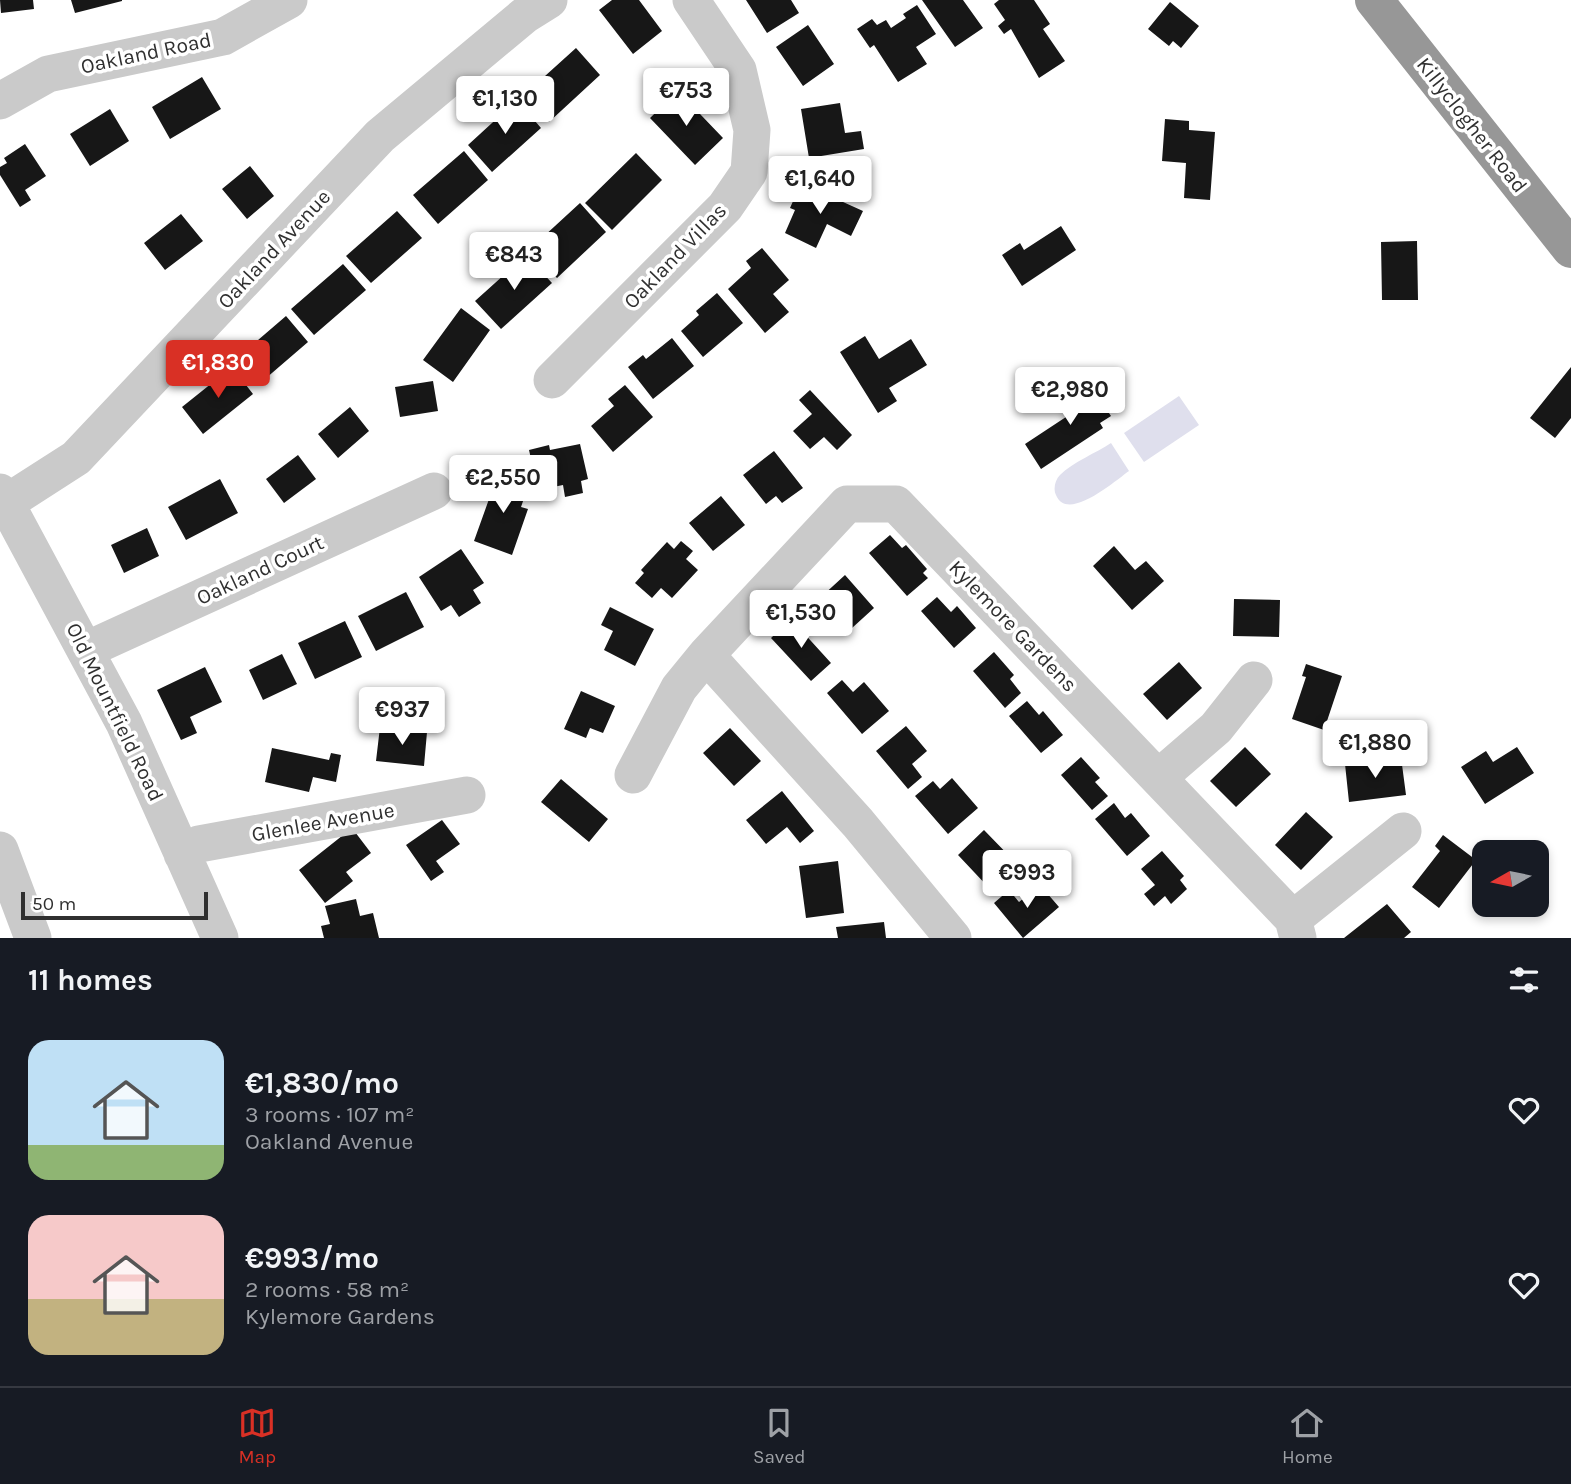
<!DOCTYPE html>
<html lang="en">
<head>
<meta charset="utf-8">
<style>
	body { margin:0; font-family:Karla,sans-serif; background:#242831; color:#f1f3f6; height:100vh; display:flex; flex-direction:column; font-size:26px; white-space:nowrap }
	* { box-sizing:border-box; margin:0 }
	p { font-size:23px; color:#9ea1a6 }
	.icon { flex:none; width:38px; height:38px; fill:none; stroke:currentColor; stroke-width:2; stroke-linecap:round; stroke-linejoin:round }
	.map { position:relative; height:938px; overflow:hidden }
	.drawer { display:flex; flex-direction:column; background:#171b24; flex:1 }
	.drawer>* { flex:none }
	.needle { width:46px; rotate:261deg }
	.buttons { position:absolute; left:1472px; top:840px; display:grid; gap:14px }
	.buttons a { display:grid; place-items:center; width:77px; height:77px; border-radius:14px; background:#171b24; box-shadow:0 4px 10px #0003; font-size:35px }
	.scale { position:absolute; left:21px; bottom:18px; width:187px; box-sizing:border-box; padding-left:7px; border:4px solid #303030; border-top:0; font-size:19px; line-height:24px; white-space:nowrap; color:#303030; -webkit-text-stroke:5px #fff; paint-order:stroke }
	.price { position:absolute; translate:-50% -60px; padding:0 16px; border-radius:7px; background:#fff; color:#222; font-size:23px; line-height:46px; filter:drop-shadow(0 2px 4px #0008) }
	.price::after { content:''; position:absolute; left:50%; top:42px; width:21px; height:16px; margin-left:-10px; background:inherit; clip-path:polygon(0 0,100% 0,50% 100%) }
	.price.active { background:#d93025; color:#fff }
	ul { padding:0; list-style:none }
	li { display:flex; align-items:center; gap:21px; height:175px; padding:0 28px }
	li span { display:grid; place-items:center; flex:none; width:196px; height:140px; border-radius:21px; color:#555 }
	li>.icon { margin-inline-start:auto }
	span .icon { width:84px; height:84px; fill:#fffc; stroke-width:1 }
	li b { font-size:30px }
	h2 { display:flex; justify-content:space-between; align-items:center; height:84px; padding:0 28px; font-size:30px }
	.dock { display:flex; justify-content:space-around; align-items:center; height:98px; border-top:2px solid #363941; background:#171b24; font-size:19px; color:#9ea1a6 }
	.dock a { display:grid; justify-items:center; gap:4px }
	.dock .active { color:#d93025 }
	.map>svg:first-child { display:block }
	.green { fill:#dfdfed }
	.building { fill:#171717 }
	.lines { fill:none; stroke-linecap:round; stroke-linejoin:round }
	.minor { stroke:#cacaca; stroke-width:37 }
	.highway { stroke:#979797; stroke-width:38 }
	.labels { text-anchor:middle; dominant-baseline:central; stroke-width:7; stroke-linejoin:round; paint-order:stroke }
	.street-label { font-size:21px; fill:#303030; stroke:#fff }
</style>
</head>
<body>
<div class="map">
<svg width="1571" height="938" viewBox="0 0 1571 938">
	<rect width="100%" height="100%" fill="#fff"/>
	<path class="green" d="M1179,396l20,29 -55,37 -20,-29z
		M1111,443l18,28c-14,10 -62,52 -73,24 -3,-6 -1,-15 4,-20 13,-13 36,-22 51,-32z"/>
	<path class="building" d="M0,0h33l1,9 -33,4z
		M71,0h51v1l-47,12z
		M612,0h27l23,31 -29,23 -34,-44z
		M746,0h45l8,13 -32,20z
		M922,0h41l20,28 -28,19z
		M999,0h35l16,24 -7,5 22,32 -26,17 -28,-49 -7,5 -6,-8 7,-6 -11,-16z
		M1170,2l29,24 -18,22 -8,-7 -4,5 -21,-17z
		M917,5l19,29 -20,13 11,17 -29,18 -24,-37 -4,3 -13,-19 15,-10 5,6 9,-5 5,8 15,-10 -3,-4z
		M808,25l26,39 -31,22 -27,-39z
		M576,48l24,27 -51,47 -25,-27z
		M202,77l19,32 -51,30 -18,-32z
		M678,91l45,47 -28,27 -45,-47z
		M517,100l24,28 -49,44 -24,-27z
		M840,103l5,30 16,-2 3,18 -55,9 -8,-49z
		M110,109l19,32 -39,25 -20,-32z
		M1165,119l24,2v9l26,2 -5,68 -26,-2 2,-35 -24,-2z
		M25,144l21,32 -21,14 6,10 -11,7 -20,-32v-8l7,-4 -3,-5z
		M464,151l24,29 -50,44 -25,-29z
		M636,153l26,27 -50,50 -27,-27z
		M250,166l24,30 -27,23 -25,-30z
		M801,183l62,28 -12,25 -24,-12 -11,24 -31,-15 10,-23 -5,-2z
		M580,203l26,29 -49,46 -27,-29z
		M397,211l25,27 -51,45 -25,-27z
		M181,214l22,27 -38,29 -21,-27z
		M1061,226l15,24 -54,36 -20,-31 18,-12 4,7z
		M1417,241l1,59h-36l-1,-58z
		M762,248l27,32 -16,14 16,18 -24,21 -37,-44 23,-21 -5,-7z
		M526,255l26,28 -51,46 -26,-28z
		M343,264l23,26 -52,45 -23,-26z
		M717,293l26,30 -40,34 -22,-26 18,-16 -3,-4z
		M461,308l29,22 -37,52 -30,-22z
		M286,316l22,26 -50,43 -22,-26z
		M865,336l14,23 32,-20 16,26 -38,23 8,13 -19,12 -38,-61z
		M672,338l22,28 -41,33 -25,-32 15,-12 3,4z
		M232,367l21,27 -50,40 -21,-27z
		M1571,367v51l-16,20 -25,-20z
		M433,381l5,30 -38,6 -5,-30z
		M1089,383l22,33 -11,7 3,5 -62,41 -16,-25 44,-29 -9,-13z
		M625,385l28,32 -40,35 -22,-26 23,-20 -6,-7z
		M810,390l42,45 -15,15 -13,-13 -14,12 -17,-18 19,-17 -13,-14z
		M350,407l19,24 -31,27 -20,-24z
		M580,444l8,35 -7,2 2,12 -18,4 -2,-12 -25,5 -9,-40 20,-5 1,5z
		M774,451l29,37 -21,15 -6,-7 -10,8 -23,-29z
		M298,455l18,24 -32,24 -18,-24z
		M498,474l31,10 -8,23 7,2 -16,46 -38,-14z
		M220,479l18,34 -52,27 -18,-33z
		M721,496l24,29 -32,26 -24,-28z
		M147,528l12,28 -35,17 -13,-28z
		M890,535l12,13 4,-3 21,24 -4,4 5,5 -21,18 -38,-43z
		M681,541l12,10 -7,8 12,11 -26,28 -11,-10 -9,10 -17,-15 9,-10 -3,-3 26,-28 7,7z
		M1114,546l21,24 11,-9 18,20 -32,29 -39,-44z
		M461,549l23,34 -11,7 8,13 -22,14 -8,-12 -10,6 -22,-34z
		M845,575l29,33 -22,20 -17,-18 -15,13 -12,-14z
		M406,592l18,35 -48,24 -18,-35z
		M937,597l14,15 6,-6 19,22 -22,20 -33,-37z
		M1234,599l46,1 -1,37 -46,-1z
		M610,607l44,22 -19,37 -31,-16 9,-19 -12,-6z
		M791,619l40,44 -20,18 -40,-43z
		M345,621l17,36 -47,22 -17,-36z
		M994,652l20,23 -4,4 11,14 -16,15 -32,-37z
		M282,654l15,30 -34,16 -14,-30z
		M1179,662l23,26 -35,32 -24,-26z
		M1306,664l36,12 -18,54 -32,-11 14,-42 -4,-1z
		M205,667l17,35 -32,15 7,16 -16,7 -24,-50z
		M842,680l11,12 11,-10 25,29 -27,23 -35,-41z
		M581,691l34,15 -12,27 -13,-5 -4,10 -22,-9z
		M1027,701l12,14 4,-4 20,24 -22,18 -32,-37z
		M906,726l21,25 -15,13 10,13 -14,12 -32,-38z
		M380,727l47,5 -3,34 -48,-5z
		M730,728l31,33 -27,25 -31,-33z
		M1245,747l26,27 -35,33 -26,-26z
		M1517,747l17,26 -49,31 -24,-37 25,-16 7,11z
		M272,748l57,12 2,-7 10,2 -5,27 -23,-5 -4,15 -44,-10z
		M1081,757l19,21 -5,4 13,14 -16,14 -31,-35z
		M1401,757l5,38 -57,7 -4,-38z
		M952,778l26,30 -30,26 -33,-38 18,-15 7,8z
		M561,779l47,40 -19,23 -48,-40z
		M782,791l32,40 -14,12 -13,-16 -21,17 -20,-24z
		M1114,803l11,15 6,-5 19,23 -23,20 -32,-37z
		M1306,812l27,25 -32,33 -26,-25z
		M442,820l18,24 -24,17 8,11 -13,9 -25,-36z
		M352,828l19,25 -25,19 7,9 -28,22 -26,-33z
		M984,830l33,34 -27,25 -32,-34z
		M1443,835l33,25 -37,48 -27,-21 28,-36 -5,-5z
		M1162,851l22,25 -4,4 7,9 -16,15 -6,-8 -11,10 -10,-12 11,-9 -14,-16z
		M838,861l6,52 -38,5 -7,-52z
		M1040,885l19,22 -36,31 -29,-35 15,-13 10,12z
		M356,899l4,17 13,-3 6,25h-55l-3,-12 9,-2 -5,-18z
		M1387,904l24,28 -7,6h-60z
		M884,922l2,16h-48l-2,-11z"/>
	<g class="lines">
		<path class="minor" d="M0,101l48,-27 175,-37 66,-37
			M552,380l173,-173 24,-35 3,-42 -14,-60 -47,-70
			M0,492l124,231 96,215
			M6,503l70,-45 304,-322 145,-121 24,-15
			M86,650l348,-159
			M633,775l46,-87 27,-33
			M1158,778l58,-50 38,-48
			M0,850l33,88
			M182,854l17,-10 268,-49
			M1293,919l110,-88
			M953,938l-95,-115 -152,-168 141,-151h49l397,415 5,19"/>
		<path class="highway" d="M1374,0l197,249"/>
	</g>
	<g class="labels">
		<g class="street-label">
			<text transform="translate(146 53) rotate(-12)">Oakland Road</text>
			<text transform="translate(1472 125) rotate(52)">Killyclogher Road</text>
			<text transform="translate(274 249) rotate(-47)">Oakland Avenue</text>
			<text transform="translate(675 256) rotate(-46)">Oakland Villas</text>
			<text transform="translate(260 570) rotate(-25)">Oakland Court</text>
			<text transform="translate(1013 626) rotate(46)">Kylemore Gardens</text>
			<text transform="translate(115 712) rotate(64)">Old Mountfield Road</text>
			<text transform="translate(323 822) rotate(-10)">Glenlee Avenue</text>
		</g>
	</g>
</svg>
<div class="buttons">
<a><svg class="needle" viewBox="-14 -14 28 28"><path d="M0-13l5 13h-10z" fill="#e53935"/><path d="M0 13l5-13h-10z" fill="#9ea1a6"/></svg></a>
</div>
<div class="scale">50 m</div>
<b class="price" style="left:686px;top:128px">€753</b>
<b class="price" style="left:505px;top:136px">€1,130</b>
<b class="price" style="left:820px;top:216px">€1,640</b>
<b class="price" style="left:514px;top:292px">€843</b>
<b class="price active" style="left:218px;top:400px">€1,830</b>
<b class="price" style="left:1070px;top:427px">€2,980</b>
<b class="price" style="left:503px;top:515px">€2,550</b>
<b class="price" style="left:801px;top:650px">€1,530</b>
<b class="price" style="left:402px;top:747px">€937</b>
<b class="price" style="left:1375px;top:780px">€1,880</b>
<b class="price" style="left:1027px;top:910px">€993</b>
</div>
<section class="drawer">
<h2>11 homes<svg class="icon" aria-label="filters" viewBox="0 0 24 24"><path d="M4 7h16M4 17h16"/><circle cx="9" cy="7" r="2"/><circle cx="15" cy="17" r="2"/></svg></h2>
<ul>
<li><span style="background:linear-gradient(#bfe0f5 75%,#8fb573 0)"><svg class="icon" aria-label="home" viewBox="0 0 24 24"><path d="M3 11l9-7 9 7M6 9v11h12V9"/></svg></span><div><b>€1,830/mo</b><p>3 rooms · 107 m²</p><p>Oakland Avenue</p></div><svg class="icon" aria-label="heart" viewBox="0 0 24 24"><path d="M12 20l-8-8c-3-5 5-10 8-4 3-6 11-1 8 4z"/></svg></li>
<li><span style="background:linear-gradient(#f6c9c9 60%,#c2b280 0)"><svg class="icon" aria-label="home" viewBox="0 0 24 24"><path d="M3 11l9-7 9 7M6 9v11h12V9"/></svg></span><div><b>€993/mo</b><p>2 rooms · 58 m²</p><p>Kylemore Gardens</p></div><svg class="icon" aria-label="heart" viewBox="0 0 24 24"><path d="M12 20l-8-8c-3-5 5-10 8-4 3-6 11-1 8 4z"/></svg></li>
</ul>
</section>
<nav class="dock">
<a class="active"><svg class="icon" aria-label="map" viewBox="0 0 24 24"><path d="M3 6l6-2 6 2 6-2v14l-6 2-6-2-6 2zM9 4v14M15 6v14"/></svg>Map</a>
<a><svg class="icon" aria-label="saved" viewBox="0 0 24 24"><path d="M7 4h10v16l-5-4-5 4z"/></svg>Saved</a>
<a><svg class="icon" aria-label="home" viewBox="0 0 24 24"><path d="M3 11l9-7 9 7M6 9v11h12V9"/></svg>Home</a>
</nav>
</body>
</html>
